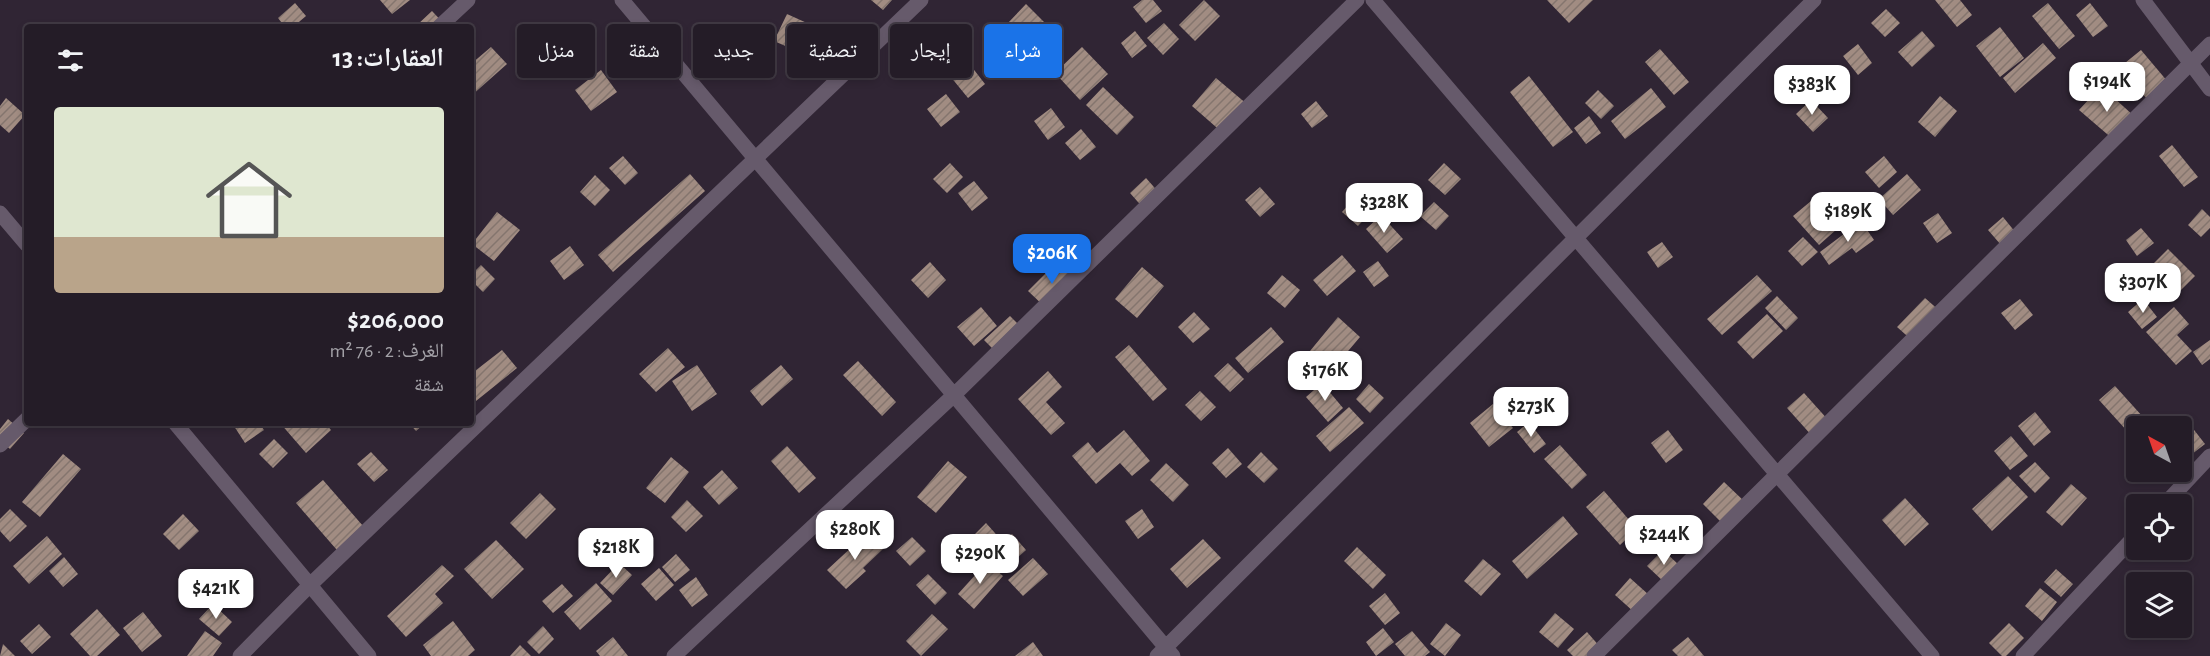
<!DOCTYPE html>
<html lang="ar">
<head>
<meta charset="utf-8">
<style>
	body { margin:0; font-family:"Alegreya Sans","Noto Naskh Arabic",sans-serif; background:#302933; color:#f1f3f6; direction:rtl; height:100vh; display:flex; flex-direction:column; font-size:22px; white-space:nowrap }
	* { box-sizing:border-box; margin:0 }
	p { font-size:20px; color:#a3a1a7 }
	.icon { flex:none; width:33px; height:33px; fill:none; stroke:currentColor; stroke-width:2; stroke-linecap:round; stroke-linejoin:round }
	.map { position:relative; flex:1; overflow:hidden; direction:ltr }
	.drawer { position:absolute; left:24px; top:24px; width:450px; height:402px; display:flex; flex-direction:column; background:#241c27; border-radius:6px; box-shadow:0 3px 9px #0003,0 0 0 2px #413a44; direction:rtl }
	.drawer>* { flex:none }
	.banner { position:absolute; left:492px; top:24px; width:570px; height:54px; direction:rtl; display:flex; gap:12px }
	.needle { width:39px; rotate:320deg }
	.fabs { position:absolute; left:2126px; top:416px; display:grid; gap:12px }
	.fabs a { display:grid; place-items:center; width:66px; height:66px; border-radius:6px; background:#241c27; box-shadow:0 3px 9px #0003,0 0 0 2px #413a44; font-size:30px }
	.price { position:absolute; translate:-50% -51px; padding:0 14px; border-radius:12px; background:#fff; color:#222; font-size:20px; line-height:39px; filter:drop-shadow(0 2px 3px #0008) }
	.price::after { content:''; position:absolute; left:50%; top:36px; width:18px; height:14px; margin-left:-9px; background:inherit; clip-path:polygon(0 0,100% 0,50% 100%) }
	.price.on { background:#1a73e8; color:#fff }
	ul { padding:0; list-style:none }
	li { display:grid; align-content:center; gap:12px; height:318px; padding:0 30px }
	li span { display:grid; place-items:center; height:186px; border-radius:6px; color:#555 }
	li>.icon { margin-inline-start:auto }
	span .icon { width:108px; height:108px; fill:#fffc; stroke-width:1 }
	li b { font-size:26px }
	h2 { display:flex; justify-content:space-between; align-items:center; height:72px; padding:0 30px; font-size:26px }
	.pill { padding:0 21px; border-radius:6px; background:#241c27; box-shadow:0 3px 9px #0003,0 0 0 2px #413a44; font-size:21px; line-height:54px }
	.pill.on { background:#1a73e8; color:#fff }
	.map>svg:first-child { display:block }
	.building { fill:url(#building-hatch) }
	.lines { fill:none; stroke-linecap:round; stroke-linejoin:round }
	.street { stroke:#665a6b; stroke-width:15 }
</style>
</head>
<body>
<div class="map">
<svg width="2210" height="656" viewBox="0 0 2210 656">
	<defs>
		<pattern id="building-hatch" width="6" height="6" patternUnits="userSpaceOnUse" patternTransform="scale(1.5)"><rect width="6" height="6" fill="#a18c82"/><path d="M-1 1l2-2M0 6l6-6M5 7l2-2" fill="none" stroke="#84756e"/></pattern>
	</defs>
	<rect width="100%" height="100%" fill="#302534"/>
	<path class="building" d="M380,0h30l-18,14z
		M871,0h21l-9,10z
		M1142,0h11l9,11 -16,12 -13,-16z
		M1204,0l16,16 -25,25 -16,-16z
		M1547,0h46l-24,23z
		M1935,0h25l12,15 -15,12z
		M295,3l11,13 -13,11h-8l-7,-9z
		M2048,3l27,33 -16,13 -27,-33z
		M2090,3l18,23 -15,11 -17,-22z
		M1026,4l19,19 -18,19 -19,-19z
		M1886,9l14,14 -15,14 -14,-14z
		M432,11l15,16 -30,-2z
		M787,14l31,14 -12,27 -32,-14z
		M1164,23l15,16 -16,16 -16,-17z
		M2000,27l24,31 -24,19 -24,-31z
		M1135,31l12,15 -15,12 -11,-15z
		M1922,31l13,15 -23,21 -14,-15z
		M2043,43l13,15 -41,35 -12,-15z
		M1858,44l14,19 -14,12 -15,-19z
		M491,47l16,17 -36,32v-32z
		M1082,47l26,27 -28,26 -25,-27z
		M1660,49l29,33 -15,13 -29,-33z
		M2141,50l27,32 -21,17 -27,-32z
		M968,62l17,22 -17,14 -18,-22z
		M601,70l16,22 -26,19 -16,-21z
		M1529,76l44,56 -20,15 -43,-55z
		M1216,78l32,27 -24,29 -32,-28z
		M2101,86l34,31 -21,23 -35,-30z
		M1103,87l31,30 -17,18 -31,-30z
		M1651,88l15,19 -41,32 -14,-18z
		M1598,90l16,16 -13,13 -16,-16z
		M946,94l14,18 -19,15 -14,-18z
		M1940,96l17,15 -22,26 -17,-15z
		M6,98l19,17 -16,18 -9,-8v-19z
		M1811,100l17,18 -15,14 -17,-18z
		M1316,101l12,15 -16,12 -11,-14z
		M1051,108l14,19 -17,13 -14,-19z
		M1589,116l12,17 -15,11 -12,-16z
		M1081,129l15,18 -16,13 -15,-17z
		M2172,145l26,32 -14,10 -25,-31z
		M623,156l15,17 -13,12 -16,-17z
		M1884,156l13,16 -18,16 -14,-16z
		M950,163l13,14 -16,16 -14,-14z
		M1444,163l17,16 -16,16 -17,-15z
		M690,174l15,17 -92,81 -15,-17z
		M1907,174l14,16 -28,25 -14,-16z
		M595,175l15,15 -15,16 -15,-14z
		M1146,178l15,17 -16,15 -15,-17z
		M974,181l14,17 -16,13 -14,-18z
		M1260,187l15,17 -15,13 -15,-17z
		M1356,196l17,14 -15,16 -16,-14z
		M1811,201l26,28 -18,16 -26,-29z
		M1434,202l15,14 -13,14 -16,-14z
		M2202,209l8,8v11l-9,9 -13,-12z
		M497,212l23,18 -26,31 -22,-17z
		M1938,213l14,20 -15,10 -14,-20z
		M1381,215l22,24 -16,14 -21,-24z
		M2003,217l13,16 -15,12 -13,-15z
		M1861,221l13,19 -18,13 -4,-5 -23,17 -9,-13z
		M2141,228l13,15 -17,13 -11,-16z
		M1803,237l15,15 -16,14 -14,-15z
		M1082,241l14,16 -16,14 -14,-16z
		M1662,242l11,15 -15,11 -11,-16z
		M570,246l14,19 -20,15 -14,-19z
		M2168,249l27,27 -17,17 -27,-27z
		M1342,255l14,16 -29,25 -14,-16z
		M1058,261l17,17 -29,30 -18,-17z
		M1378,261l11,15 -15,11 -11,-15z
		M930,262l16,18 -18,18 -17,-18z
		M481,265l14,14 -12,13 -12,-12v-5z
		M1142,267l22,19 -27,32 -22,-19z
		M1282,275l18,15 -15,18 -18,-15z
		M1757,275l15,16 -50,44 -15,-16z
		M1777,296l21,22 -12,12 -21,-22z
		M1925,298l16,14 -27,30 -17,-15z
		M2020,299l13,16 -18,15 -14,-17z
		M2143,299l14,18 -15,12 -14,-17z
		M981,307l16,19 -23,20 -17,-19z
		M2174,307l15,17 -12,11 15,16 -16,14 -30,-33z
		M1194,312l16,17 -17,14 -15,-16z
		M1767,314l16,17 -30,28 -16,-17z
		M1010,316l15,15 -26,24 -15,-15z
		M1338,317l22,20 -28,33 -22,-19z
		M1271,327l13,15 -36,31 -13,-15z
		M2210,340v19l-8,6 -9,-13z
		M1129,345l38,44 -14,12 -38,-44z
		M668,348l17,19 -29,25 -17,-18z
		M502,350l15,18 -46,37v-31z
		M858,361l38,41 -14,14 -39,-41z
		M1228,363l16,16 -14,13 -16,-16z
		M697,365l20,29 -25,17 -20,-30z
		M781,365l12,14 -31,27 -12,-15z
		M1048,371l14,16 -16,15 19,21 -14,12 -33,-36z
		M1322,383l21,25 -15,14 -22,-25z
		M1369,384l15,14 -14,15 -14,-14z
		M2115,386l28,31 -15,15 -29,-32z
		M1200,391l16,16 -15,14 -16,-16z
		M1804,393l26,29 -17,15 -26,-29z
		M1493,404l20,24 -24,19 -19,-24z
		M1349,407l15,16 -34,29 -14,-16z
		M2035,412l16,20 -17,14 -16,-20z
		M8,419l16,14 -14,16 -10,-9v-11z
		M1529,422l17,22 -12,9 -17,-21z
		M232,423h27l5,7 -19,13z
		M280,423h45l6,7 -25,23z
		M409,423h16l-9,8z
		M2191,426l14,18 -22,17 -2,-27z
		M1124,430l26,31 -18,15 -12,-13 -24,21 -24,-28 16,-14 9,11z
		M1668,430l15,20 -17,13 -15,-20z
		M2011,436l17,20 -18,14 -16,-19z
		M274,439l14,14 -15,15 -14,-14z
		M1560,445l27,30 -15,14 -28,-30z
		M787,446l29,32 -17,15 -28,-32z
		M1228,448l14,16 -16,14 -14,-15z
		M371,452l17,18 -14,12 -17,-18z
		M1261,452l17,17 -14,14 -17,-16z
		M63,454l18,15 -41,48 -18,-15z
		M671,457l18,15 -24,31 -19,-15z
		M948,461l19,16 -31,36 -19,-16z
		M2035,462l15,16 -15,15 -16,-17z
		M1166,463l23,22 -16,17 -23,-22z
		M722,470l16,18 -19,17 -16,-18z
		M2008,476l20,21 -36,34 -20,-22z
		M323,480l47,54 -27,23 -47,-54z
		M1724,482l20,19 -22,22 -19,-19z
		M2071,484l16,14 -25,28 -16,-14z
		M1604,491l33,38 -17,16 -34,-38z
		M540,493l16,16 -30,30 -16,-16z
		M1905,498l24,26 -24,22 -23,-26z
		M687,500l16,16 -17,16 -15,-15z
		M10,509l17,17 -17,16 -10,-11v-12z
		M1142,509l12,18 -16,12 -13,-18z
		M183,514l16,17 -20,19 -16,-16z
		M1563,516l15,18 -51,45 -15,-18z
		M986,523l17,19 9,-8 14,16 -20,18 -31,-34z
		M868,532l16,16 -21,20 3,3 -20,18 -19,-19z
		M47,536l15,18 -33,30 -16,-18z
		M912,537l14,14 -16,15 -14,-15z
		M1203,539l18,19 -34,30 -17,-19z
		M496,540l28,29 -32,30 -28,-30z
		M1357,547l29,28 -13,14 -29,-28z
		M1663,550l17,16 -16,16 -17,-16z
		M676,554l14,16 -15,12 -13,-15z
		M64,557l14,17 -15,13 -14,-16z
		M1033,558l15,16 -25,22 -15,-16z
		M1483,559l18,15 -20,22 -17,-15z
		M987,562l16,14 -29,33 -16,-15z
		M619,563l13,12 -19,20 -13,-12z
		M442,565l12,11 -19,18 8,9 -37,34 -19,-21z
		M659,568l15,17 -18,16 -15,-17z
		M2056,569l17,15 -12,13 -17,-15z
		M928,574l19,19 -12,12 -19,-20z
		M696,577l12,18 -16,12 -13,-17z
		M1630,578l19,17 -15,17 -19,-17z
		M596,583l16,18 -32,29 -16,-18z
		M562,584l11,12 -20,17 -11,-12z
		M2040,588l17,14 -15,19 -17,-15z
		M1385,593l15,20 -15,12 -16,-19z
		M213,604l19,18 -13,14 -20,-17z
		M97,609l23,26 -23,21h-7l-20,-22z
		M143,612l19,24 -20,16 -19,-24z
		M1555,613l19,16 -16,19 -19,-16z
		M932,614l16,15 -27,27 -15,-15z
		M453,621l22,29 -7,6h-37l-8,-11z
		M1446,623l15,12 -16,21 -15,-12z
		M2009,623l15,15 -18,18h-4l-13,-13z
		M39,624l12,13 -19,17 -12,-13z
		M543,626l11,13 -15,15 -12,-12z
		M1383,628l11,14 -18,14 -10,-14z
		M205,631l17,12 -9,13h-26z
		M1412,631l18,21 -5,4h-20l-10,-12z
		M1587,632l14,16 -9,8h-19l-6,-6z
		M613,637l15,19h-28l-4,-5z
		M1688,637l16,19h-26l-6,-6z
		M1033,642l10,14h-28z
		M3,644l12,12h-15z
		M520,645l11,11h-21z"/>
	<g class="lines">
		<path class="street" d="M622,0l551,656
			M1373,0l559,656
			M2143,0l67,89
			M439,27l29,-27
			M0,213l27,32
			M175,423l194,233
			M0,445l27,-26
			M2165,504l45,-48
			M240,656l70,-71 611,-585
			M674,656l280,-261 403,-395
			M1157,656l657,-656
			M1594,656l616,-612
			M2023,656l113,-121"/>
	</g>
</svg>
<div class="fabs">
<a><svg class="needle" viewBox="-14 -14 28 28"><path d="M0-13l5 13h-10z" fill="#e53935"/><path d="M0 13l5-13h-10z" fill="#a3a1a7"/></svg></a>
<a><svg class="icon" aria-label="locate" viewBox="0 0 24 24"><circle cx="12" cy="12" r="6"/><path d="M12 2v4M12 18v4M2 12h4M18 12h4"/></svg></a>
<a><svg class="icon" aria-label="layers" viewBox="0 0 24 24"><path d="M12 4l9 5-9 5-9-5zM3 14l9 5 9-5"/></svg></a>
</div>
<b class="price" style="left:2107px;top:113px">$194K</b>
<b class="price" style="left:1812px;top:116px">$383K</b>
<b class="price" style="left:1384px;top:234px">$328K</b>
<b class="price" style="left:1848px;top:243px">$189K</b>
<b class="price on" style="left:1052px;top:285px">$206K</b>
<b class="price" style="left:2143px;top:314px">$307K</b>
<b class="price" style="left:1325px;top:402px">$176K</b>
<b class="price" style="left:1531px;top:438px">$273K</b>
<b class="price" style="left:855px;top:561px">$280K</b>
<b class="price" style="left:1664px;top:566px">$244K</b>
<b class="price" style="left:616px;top:579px">$218K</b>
<b class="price" style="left:980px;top:585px">$290K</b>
<b class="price" style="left:216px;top:620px">$421K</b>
<div class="banner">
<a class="pill on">شراء</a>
<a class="pill">إيجار</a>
<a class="pill">تصفية</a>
<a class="pill">جديد</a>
<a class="pill">شقة</a>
<a class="pill">منزل</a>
</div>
<section class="drawer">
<h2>العقارات: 13<svg class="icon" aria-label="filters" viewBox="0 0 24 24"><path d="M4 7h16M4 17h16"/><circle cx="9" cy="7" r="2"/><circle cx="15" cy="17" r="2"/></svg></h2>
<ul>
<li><span style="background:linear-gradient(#dfe7d0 70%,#b9a48a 0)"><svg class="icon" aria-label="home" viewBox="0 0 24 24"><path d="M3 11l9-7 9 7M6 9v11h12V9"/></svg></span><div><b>$206,000</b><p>الغرف: 2 · 76 m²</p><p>شقة</p></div></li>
</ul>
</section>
</div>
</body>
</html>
